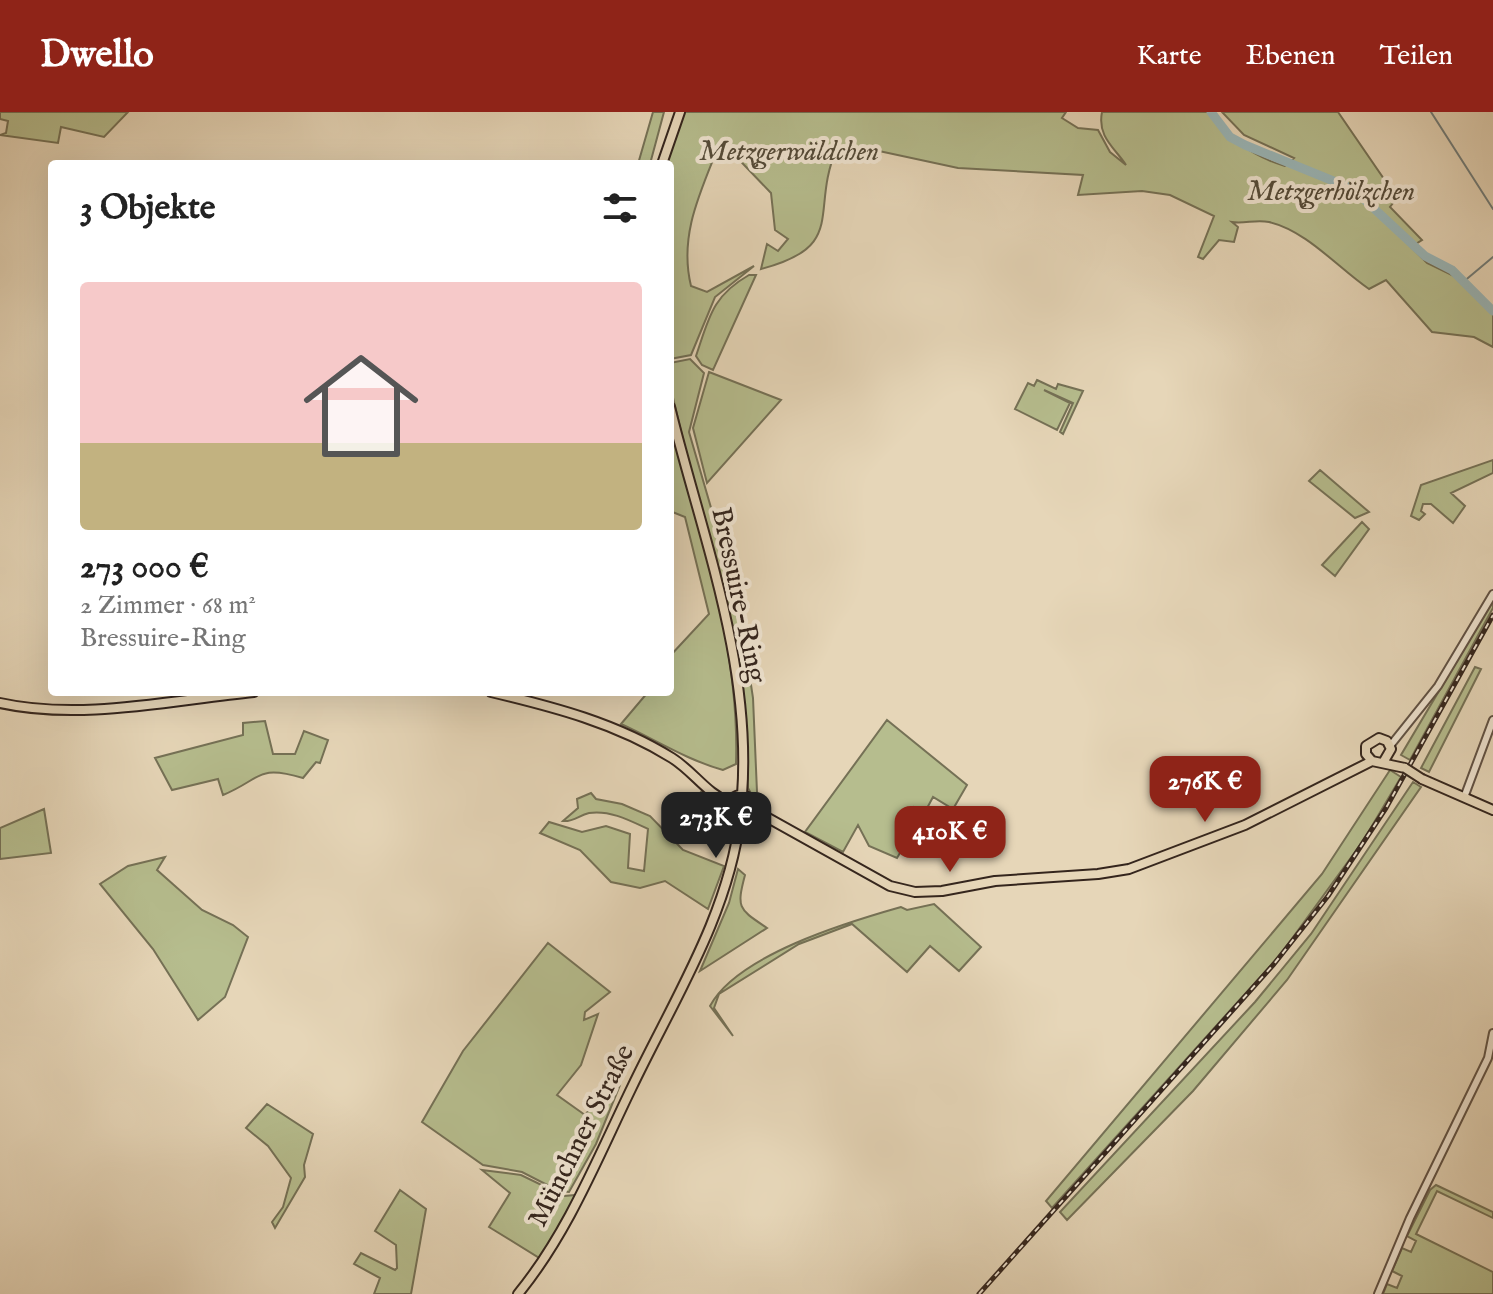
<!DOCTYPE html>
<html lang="de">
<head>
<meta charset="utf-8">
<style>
	body { margin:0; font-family:"IM FELL English",serif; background:#f2f2f2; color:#222; height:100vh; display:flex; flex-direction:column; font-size:30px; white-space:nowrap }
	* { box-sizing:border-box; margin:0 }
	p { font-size:26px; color:#767676 }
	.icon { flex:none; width:44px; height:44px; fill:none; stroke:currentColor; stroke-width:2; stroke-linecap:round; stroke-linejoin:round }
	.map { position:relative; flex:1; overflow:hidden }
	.details { position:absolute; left:48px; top:48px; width:626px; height:536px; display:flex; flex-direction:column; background:#fff; border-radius:8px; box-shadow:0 8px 32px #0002 }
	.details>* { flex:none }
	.price { position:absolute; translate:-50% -68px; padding:0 18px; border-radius:16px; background:#8f2418; color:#fff; font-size:26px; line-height:52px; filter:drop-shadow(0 2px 4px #0008) }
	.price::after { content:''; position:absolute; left:50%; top:48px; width:24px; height:18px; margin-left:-12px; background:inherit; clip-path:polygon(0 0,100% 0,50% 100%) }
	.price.active { background:#222; color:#fff }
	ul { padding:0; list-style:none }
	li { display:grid; align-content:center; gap:16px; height:424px; padding:0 32px }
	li+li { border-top:2px solid #e0e0e0 }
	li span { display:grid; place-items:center; height:248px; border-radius:8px; color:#555 }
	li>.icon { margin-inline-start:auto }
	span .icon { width:144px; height:144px; fill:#fffc; stroke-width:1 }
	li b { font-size:34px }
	h2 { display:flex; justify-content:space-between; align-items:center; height:96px; padding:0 32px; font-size:34px }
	header { display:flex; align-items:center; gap:48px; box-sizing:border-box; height:112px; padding:0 40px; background:#8f2418; color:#fff }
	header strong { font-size:38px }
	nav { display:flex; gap:44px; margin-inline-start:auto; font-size:28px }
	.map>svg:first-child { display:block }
	.green { fill:#b6bd8e; stroke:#757156; stroke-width:2 }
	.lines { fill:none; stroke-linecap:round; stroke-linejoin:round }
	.stream { stroke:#717d7b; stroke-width:2 }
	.river { stroke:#9ab7b9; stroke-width:9 }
	.minor-casing { stroke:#605144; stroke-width:10 }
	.major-casing { stroke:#34251d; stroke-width:12 }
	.minor { stroke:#efe4d1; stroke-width:6 }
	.major { stroke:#e6d6b8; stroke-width:8 }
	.rail-casing { stroke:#34251d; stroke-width:5 }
	.rail { stroke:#efe4d1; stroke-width:2; stroke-dasharray:6; stroke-linecap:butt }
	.major-bridge-casing { stroke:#34251d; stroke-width:12; stroke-linecap:butt }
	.major-bridge { stroke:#e6d6b8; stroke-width:8 }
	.labels { text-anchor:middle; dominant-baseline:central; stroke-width:8; stroke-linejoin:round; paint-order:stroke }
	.park-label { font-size:28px; font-style:italic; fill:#544b39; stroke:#efe4d1 }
	.street-label { font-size:28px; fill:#34251d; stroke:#efe4d1 }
</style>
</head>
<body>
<header>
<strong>Dwello</strong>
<nav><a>Karte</a><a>Ebenen</a><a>Teilen</a></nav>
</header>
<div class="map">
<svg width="1493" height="1182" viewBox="0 0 1493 1182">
	<rect width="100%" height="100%" fill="#e6d6b8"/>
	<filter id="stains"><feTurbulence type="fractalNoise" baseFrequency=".0025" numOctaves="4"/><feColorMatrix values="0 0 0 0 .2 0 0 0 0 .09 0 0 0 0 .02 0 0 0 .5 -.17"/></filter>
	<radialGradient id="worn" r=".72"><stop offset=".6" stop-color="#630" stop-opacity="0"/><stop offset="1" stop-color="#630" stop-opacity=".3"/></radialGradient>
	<path class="green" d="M0,0h128l-24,25 -43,-10 -3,16 -58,-8 6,-2 2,-12 -8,-2z
		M653,0h11l-14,52h-12z
		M683,0h383l-4,6 16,10 20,2 12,22 16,13c-11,-17 -29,-28 -24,-53h107c19,26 45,45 76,54l9,-8 -50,-23 -22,-23h116l59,86 -7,9 32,33 -11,7 16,16 27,13 39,38v33l-19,-10 -42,-5 -46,-52 -17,9c-31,-21 -62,-58 -100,-67 -13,-3 -24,2 -37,0l6,5 -4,15 -15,-2 -16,19 -5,-2 16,-41 -44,-21 -28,-4 -64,4 5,-20 -125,-7 -79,-17 -42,-3c-28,63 12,98 -76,121l6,-25 11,7 10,-12 -13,-9 -4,-37 -46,-48 -8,5c-18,45 -38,87 -26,136l16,6 47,-26 -39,31 -24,58 -21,4v-195h-4z
		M749,163h7l-43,95 -11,-5 -6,-9c13,-38 16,-60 53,-81z
		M690,247l14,14 -15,59 34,117 22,96 8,53 4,94 -4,5 -5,-9 -7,-104 -71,-299v-22z
		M709,260l72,28 -74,83 -14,-55z
		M1037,268l19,9 2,-5 25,7 -20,43 -3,-2 13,-29 -29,-13 26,13 -13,27 -42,-21 13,-26 6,3z
		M670,309c31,111 70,227 66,343l-13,6c-36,-10 -67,-30 -102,-46l27,-32h22v-36l39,-42 -24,-97 -15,-6z
		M1493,348v13l-42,20 14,13 -12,17 -22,-19h-8l-2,7 4,3 -6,6 -8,-4 10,-31z
		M1320,358l49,42 -14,6 -46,-37z
		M1362,410l7,7 -34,47 -13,-11z
		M1493,488v8l-83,152 -9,-5z
		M1475,555l6,2 -52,103 -8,-4z
		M887,608l80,65 -14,24 -20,-12 -8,15 -11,-5 -7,12 11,3 -21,36 -28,-12 -11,-21 -15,27 -38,-20z
		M265,609l8,33h22l9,-23 24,9 -8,23 -4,-1 -13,16c-47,-14 -41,1 -80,17l-5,-16 -46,11 -17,-32 88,-23v-12z
		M1390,658l11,7 -38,64 -83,114 -228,253 -6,-7 276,-327z
		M1413,670l8,5 -134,193 -94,111 -126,129 -7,-8 195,-210 56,-68z
		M702,679c18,16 33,20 32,47l-12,-5 -24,-38z
		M591,681l5,6 26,5 28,12 33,34 41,16 -16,43 -43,-28 -25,7 -29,-6 -31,-32 -40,-17 9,-11 33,10 24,-6 24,8 -2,34 16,3 4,-42c-19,-9 -38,-19 -59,-16 -10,2 -15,9 -26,8l15,-13 -1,-9z
		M44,697l7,44 -51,6v-31z
		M165,745l-8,13 45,40 31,15 15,12 -23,60 -27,23 -45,-71 -53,-65 28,-18z
		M738,757l7,6c-9,34 -6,34 22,53l-67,43 29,-68z
		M934,792l47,43 -22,24 -29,-25 -23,26 -55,-48 -53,20 -80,50 -5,14 19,28 -23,-30c27,-51 138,-84 191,-99l6,3z
		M548,831l62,49 -25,20 -1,8 14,-6 -17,51 -24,30 28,20 28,-35 7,5 -24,59 -27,48 -10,-1 -37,-19 -39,-7 -61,-43 41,-71z
		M267,992l46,30 -9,31 1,12 -30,51 -3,-6 11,-15 8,-29 -23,-32 -22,-18z
		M482,1058l39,5 43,21 12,-1 -35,64 -52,-32 21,-34z
		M1436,1073l57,27v6l-56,-27 -21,43 77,38v22h-110l4,-10 10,4 5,-12 -10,-5 10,-23 9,4 5,-11 -9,-5 23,-46z
		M400,1078l26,19 -15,85h-37l6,-16 -26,-14 7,-11 34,17 2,-2 -1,-23 -21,-14z"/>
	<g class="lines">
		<path class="stream" d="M1431,0l62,97
			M1462,171l31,-26"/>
		<path class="river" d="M1211,0l19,25 15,8 108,44 72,67 27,14 41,41"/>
		<defs>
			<path id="minor" d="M1390,634l48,-60 55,-92
				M1465,683l28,-75
				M1378,1182l32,-76 78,-160 5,-25"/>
			<path id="major" d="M662,52l18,-52
				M670,295c31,126 82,255 72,388
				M491,580c63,15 125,31 181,66 22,14 34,35 58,45
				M0,591c81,18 172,-3 254,-11
				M1372,649l-6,-7v-8l13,-8 8,3 4,8 -7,12
				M1422,667l71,31
				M730 694a11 11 0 1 1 22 0a11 11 0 1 1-22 0Z
				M752,697l138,77 25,6 27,-1 53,-10 103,-7 31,-5 116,-44 127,-64 33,7
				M518,1182c50,-61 80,-137 114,-207 41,-86 97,-173 108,-269"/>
		</defs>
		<use href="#minor" class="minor-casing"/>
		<use href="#major" class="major-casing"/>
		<use href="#minor" class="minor"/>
		<use href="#major" class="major"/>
		<defs>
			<path id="rail" d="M979,1182l295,-330 54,-68 58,-88 107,-193"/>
		</defs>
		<use href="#rail" class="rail-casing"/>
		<use href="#rail" class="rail"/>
		<defs>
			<path id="major-bridge" d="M1405,656l17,11"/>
		</defs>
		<use href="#major-bridge" class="major-bridge-casing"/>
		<use href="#major-bridge" class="major-bridge"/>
	</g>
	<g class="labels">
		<g class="park-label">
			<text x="789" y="40">Metzgerwäldchen</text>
			<text x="1331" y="80">Metzgerhölzchen</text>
		</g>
		<g class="street-label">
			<text transform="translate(738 483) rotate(78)">Bressuire-Ring</text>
			<text transform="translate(582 1024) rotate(-63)">Münchner Straße</text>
		</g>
	</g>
	<rect width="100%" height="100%" filter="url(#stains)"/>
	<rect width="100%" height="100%" fill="url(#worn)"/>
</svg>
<b class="price" style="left:1205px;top:712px">276K €</b>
<b class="price active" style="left:716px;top:748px">273K €</b>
<b class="price" style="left:950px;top:762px">410K €</b>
<section class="details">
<h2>3 Objekte<svg class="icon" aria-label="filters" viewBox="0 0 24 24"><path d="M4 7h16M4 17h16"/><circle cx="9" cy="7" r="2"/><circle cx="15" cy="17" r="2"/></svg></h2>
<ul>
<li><span style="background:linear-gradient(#f6c9c9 65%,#c2b280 0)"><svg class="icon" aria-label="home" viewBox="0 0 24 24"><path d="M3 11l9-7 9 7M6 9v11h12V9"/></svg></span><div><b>273 000 €</b><p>2 Zimmer · 68 m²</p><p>Bressuire-Ring</p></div></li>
</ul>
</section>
</div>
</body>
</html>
